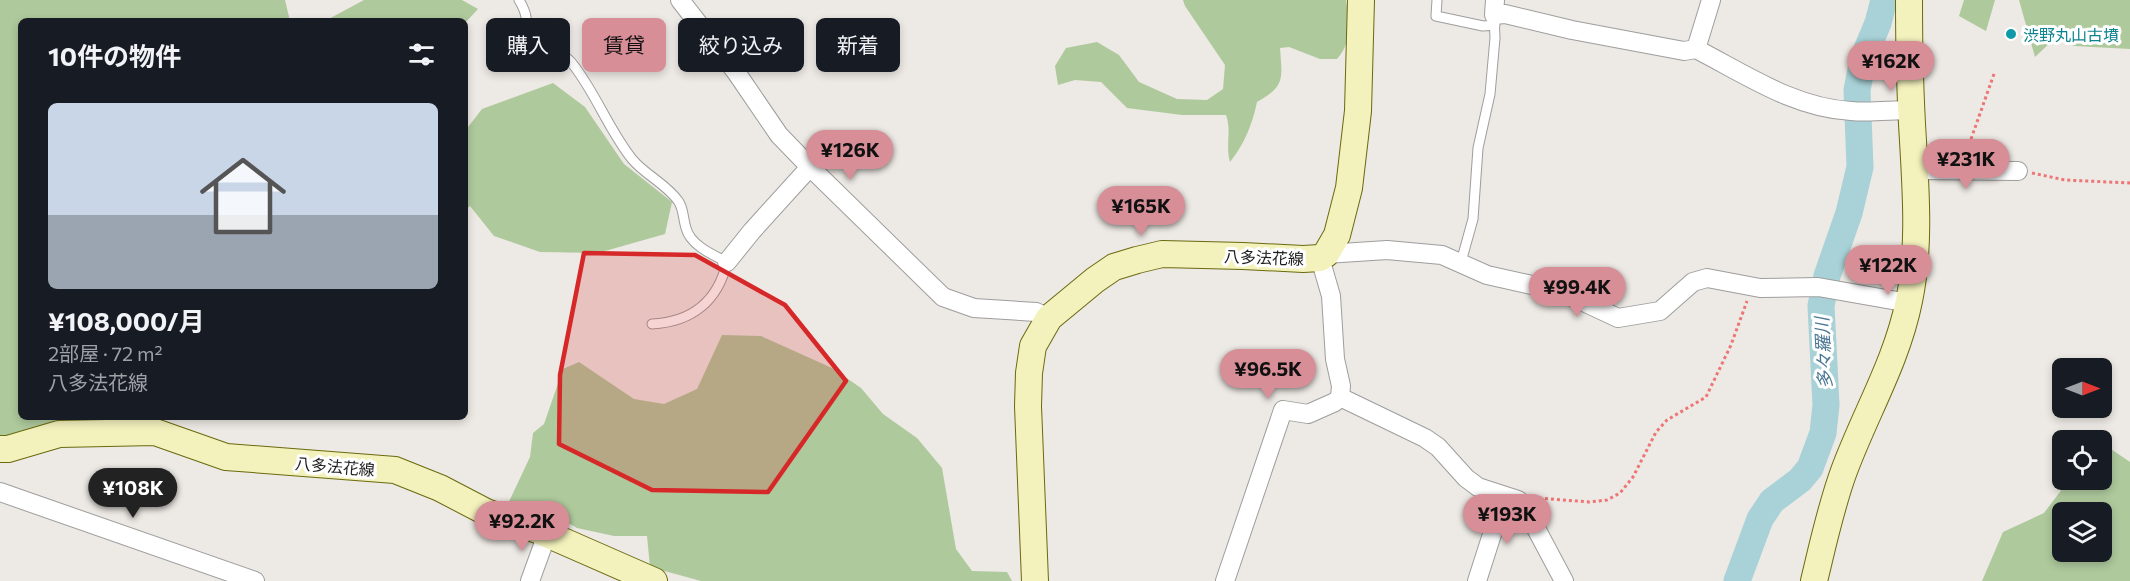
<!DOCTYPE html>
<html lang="ja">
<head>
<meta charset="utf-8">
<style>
	body { margin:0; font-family:Commissioner,"Noto Sans JP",sans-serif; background:#242831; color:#f1f3f6; height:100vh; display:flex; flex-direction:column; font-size:22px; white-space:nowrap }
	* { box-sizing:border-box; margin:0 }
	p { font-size:20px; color:#9ea1a6 }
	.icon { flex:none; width:33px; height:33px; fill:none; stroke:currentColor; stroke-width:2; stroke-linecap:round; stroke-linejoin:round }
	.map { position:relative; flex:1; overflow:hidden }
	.sheet { position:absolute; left:18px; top:18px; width:450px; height:402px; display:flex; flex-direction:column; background:#171b24; border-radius:9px; box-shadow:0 3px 9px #0003 }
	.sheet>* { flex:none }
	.hud { position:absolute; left:486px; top:18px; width:570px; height:54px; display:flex; gap:12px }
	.needle { width:39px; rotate:90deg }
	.fabs { position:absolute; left:2052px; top:358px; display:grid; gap:12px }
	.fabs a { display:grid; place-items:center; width:60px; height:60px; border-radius:9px; background:#171b24; box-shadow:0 3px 9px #0003; font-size:30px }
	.price { position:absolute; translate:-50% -51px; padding:0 14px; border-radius:21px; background:#d88e97; color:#111; font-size:20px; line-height:39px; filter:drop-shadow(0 2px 3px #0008) }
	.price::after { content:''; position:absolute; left:50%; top:36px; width:18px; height:14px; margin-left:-9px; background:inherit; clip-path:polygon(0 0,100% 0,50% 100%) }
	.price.on { background:#222; color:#fff }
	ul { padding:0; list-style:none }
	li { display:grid; align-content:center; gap:12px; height:318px; padding:0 30px }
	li+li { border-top:2px solid #363941 }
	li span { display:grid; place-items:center; height:186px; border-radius:9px; color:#555 }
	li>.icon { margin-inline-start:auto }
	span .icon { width:108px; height:108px; fill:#fffc; stroke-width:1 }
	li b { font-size:26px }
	h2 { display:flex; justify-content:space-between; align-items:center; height:72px; padding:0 30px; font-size:26px }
	.chip { padding:0 21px; border-radius:9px; background:#171b24; box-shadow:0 3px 9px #0003; font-size:21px; line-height:54px }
	.chip.on { background:#d88e97; color:#111 }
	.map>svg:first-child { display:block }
	.forest { fill:#aec99c; fill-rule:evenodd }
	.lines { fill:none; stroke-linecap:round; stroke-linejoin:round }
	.river { stroke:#a8d2d7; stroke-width:27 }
	.lane-casing { stroke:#9e9e9e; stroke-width:11 }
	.street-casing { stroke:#9e9e9e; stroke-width:20 }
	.secondary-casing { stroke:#6a6a0e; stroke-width:28 }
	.path { stroke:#ed7575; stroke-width:3; stroke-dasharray:3 3; stroke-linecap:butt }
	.lane { stroke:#fff; stroke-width:9 }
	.street { stroke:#fff; stroke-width:18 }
	.secondary { stroke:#f3f1bc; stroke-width:26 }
	.marked { fill:#d62828; fill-opacity:0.2; stroke:#d62828; stroke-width:4.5; stroke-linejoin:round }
	.culture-dot { fill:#0f9aa8; stroke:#fff; stroke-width:2 }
	.labels { text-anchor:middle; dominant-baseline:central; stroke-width:6; stroke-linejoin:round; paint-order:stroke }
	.culture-label { font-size:16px; fill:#0d838f; stroke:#fff; text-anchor:start }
	.street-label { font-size:16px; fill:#1d1d1d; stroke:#fff }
	.water-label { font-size:18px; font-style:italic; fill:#4c7895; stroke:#fff }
</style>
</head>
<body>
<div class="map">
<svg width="2130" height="581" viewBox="0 0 2130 581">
	<rect width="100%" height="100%" fill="#ede9e4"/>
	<path class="forest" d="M0,0h285l5,21h-269v396l56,1 -19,11 -58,8z
		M364,0h98l16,9 -13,14v-2h-140z
		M1183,0h163c3,21 6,43 -9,59h-17l-31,-12 -9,1c2,30 6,38 -23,54 -5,23 -12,41 -27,60 -5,-17 2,-31 -4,-47h-44l-55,-7 -26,-26 -26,-2 -17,5 -3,-19 11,-18 31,-6 22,13 20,27 38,17 30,1 16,-11 2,-24 -40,-59z
		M1964,0h31l-9,31 -27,-15z
		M2019,0h111v49l-55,-3 -21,-7 -19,18z
		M553,83l32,24 39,57 48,38 -7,32 -67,19 -58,-1 -46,-16 -24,-30 -5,4v-79l17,-22z
		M722,335l39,1 71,32 29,20 22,26 34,24 25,30 14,81 16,22 35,1 5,9h-311l-51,-14 -3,-31h-33l-37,-8 -30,-17 -26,5 -15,-8 24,-51 3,-24 11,-9 19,-55 16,-7 55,37 30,5 33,-15z
		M2102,443l28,19v119h-148l21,-49 41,-19 25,-33h33zM2062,513h40v39h-40z"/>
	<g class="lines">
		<path class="river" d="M1737,581l23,-62 12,-18 28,-21 10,-12 13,-35 3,-28 -5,-99 6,-30 22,-63 11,-46 -3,-77 6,-31 15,-36 6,-23"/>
		<defs>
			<path id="lane" d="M519,0c3,5 6,11 7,17 1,6 0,12 4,17 11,14 30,15 41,28 24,29 37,67 61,97 13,16 35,25 47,43 5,9 4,17 7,26 4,17 27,27 41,34 -9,39 -35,60 -75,62
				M1437,0l-1,16 47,10 12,-1
				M1461,262l12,-43 5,-71 12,-54 5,-56 -1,-23"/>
			<path id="street" d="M680,0l56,72 43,63 31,32 133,130 31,11 62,4 13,6
				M1495,0l-1,15 11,-1 67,16 112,21 12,-2
				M1711,0l-15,49c49,25 98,59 155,62 19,2 40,-1 60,-1
				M1915,170l103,1
				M1326,254l61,-4 55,5 45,20 63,14 23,8 45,21 42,-7 33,-29 14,-4 53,10 58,-1 91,16
				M727,262l25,-31 58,-64
				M1340,397l85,41 13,9 28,31 12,9 40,13 5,4 41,77
				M0,492l255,89
				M530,581l17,-47
				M1225,581l58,-171 25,4 27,-12 5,-5 1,-11 -6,-27 -4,-63 -11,-38
				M1477,581l27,-84"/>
			<path id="secondary" d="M0,449h8l51,-15 96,-2 71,25 169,13 45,18 46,24 54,19 114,50
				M1035,581l-7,-175 1,-33 4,-27 16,-28 46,-38 19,-13 23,-7 25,-6 81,2 60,3 17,-1 6,-4 11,-19 12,-47 9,-77 3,-111
				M1814,581c9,-37 17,-75 30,-110 21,-57 53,-110 65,-170 11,-53 7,-107 4,-160 -3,-47 -4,-94 -4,-141"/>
		</defs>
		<use href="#lane" class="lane-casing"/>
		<use href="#street" class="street-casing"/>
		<use href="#secondary" class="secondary-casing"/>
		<path class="path" d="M1965,156l29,-82
			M2032,173l33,7 65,3
			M1539,498l50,4 18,-2 13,-7 13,-16 23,-45 11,-12 39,-23 25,-52 16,-44"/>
		<use href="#lane" class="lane"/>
		<use href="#street" class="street"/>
		<use href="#secondary" class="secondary"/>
	</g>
	<path class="marked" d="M584,253l111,2 90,50 61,76 -78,111 -116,-2 -93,-46 1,-69z"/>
	<circle class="culture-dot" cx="2011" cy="34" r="6"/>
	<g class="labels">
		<g class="culture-label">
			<text x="2023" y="34">渋野丸山古墳</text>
		</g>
		<g class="street-label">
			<text transform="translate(1264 257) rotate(2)">八多法花線</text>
			<text transform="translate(335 466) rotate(5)">八多法花線</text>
		</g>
		<g class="water-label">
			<text transform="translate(1823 353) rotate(-93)">多々羅川</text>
		</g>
	</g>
</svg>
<div class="fabs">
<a><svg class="needle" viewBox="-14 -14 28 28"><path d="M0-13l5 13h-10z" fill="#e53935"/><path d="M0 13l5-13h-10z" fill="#9ea1a6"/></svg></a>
<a><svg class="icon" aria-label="locate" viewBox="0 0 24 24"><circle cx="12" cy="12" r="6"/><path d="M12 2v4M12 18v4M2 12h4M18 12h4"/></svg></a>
<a><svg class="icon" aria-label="layers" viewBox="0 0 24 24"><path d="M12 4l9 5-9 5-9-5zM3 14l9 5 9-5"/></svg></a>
</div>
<b class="price" style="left:1891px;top:92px">¥162K</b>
<b class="price" style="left:850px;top:181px">¥126K</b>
<b class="price" style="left:1966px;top:190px">¥231K</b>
<b class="price" style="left:1141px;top:237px">¥165K</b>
<b class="price" style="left:1888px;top:296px">¥122K</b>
<b class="price" style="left:1577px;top:318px">¥99.4K</b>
<b class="price" style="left:1268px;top:400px">¥96.5K</b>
<b class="price on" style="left:133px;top:519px">¥108K</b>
<b class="price" style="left:1507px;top:545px">¥193K</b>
<b class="price" style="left:522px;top:552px">¥92.2K</b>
<div class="hud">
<a class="chip">購入</a>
<a class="chip on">賃貸</a>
<a class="chip">絞り込み</a>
<a class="chip">新着</a>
</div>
<section class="sheet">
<h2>10件の物件<svg class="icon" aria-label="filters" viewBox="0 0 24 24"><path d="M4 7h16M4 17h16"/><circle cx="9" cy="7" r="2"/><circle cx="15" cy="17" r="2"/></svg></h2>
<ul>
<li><span style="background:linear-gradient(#c9d6e8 60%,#9aa5b1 0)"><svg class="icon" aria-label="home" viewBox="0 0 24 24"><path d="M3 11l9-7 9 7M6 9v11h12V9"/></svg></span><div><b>¥108,000/月</b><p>2部屋 · 72 m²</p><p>八多法花線</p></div></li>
</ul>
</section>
</div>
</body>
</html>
